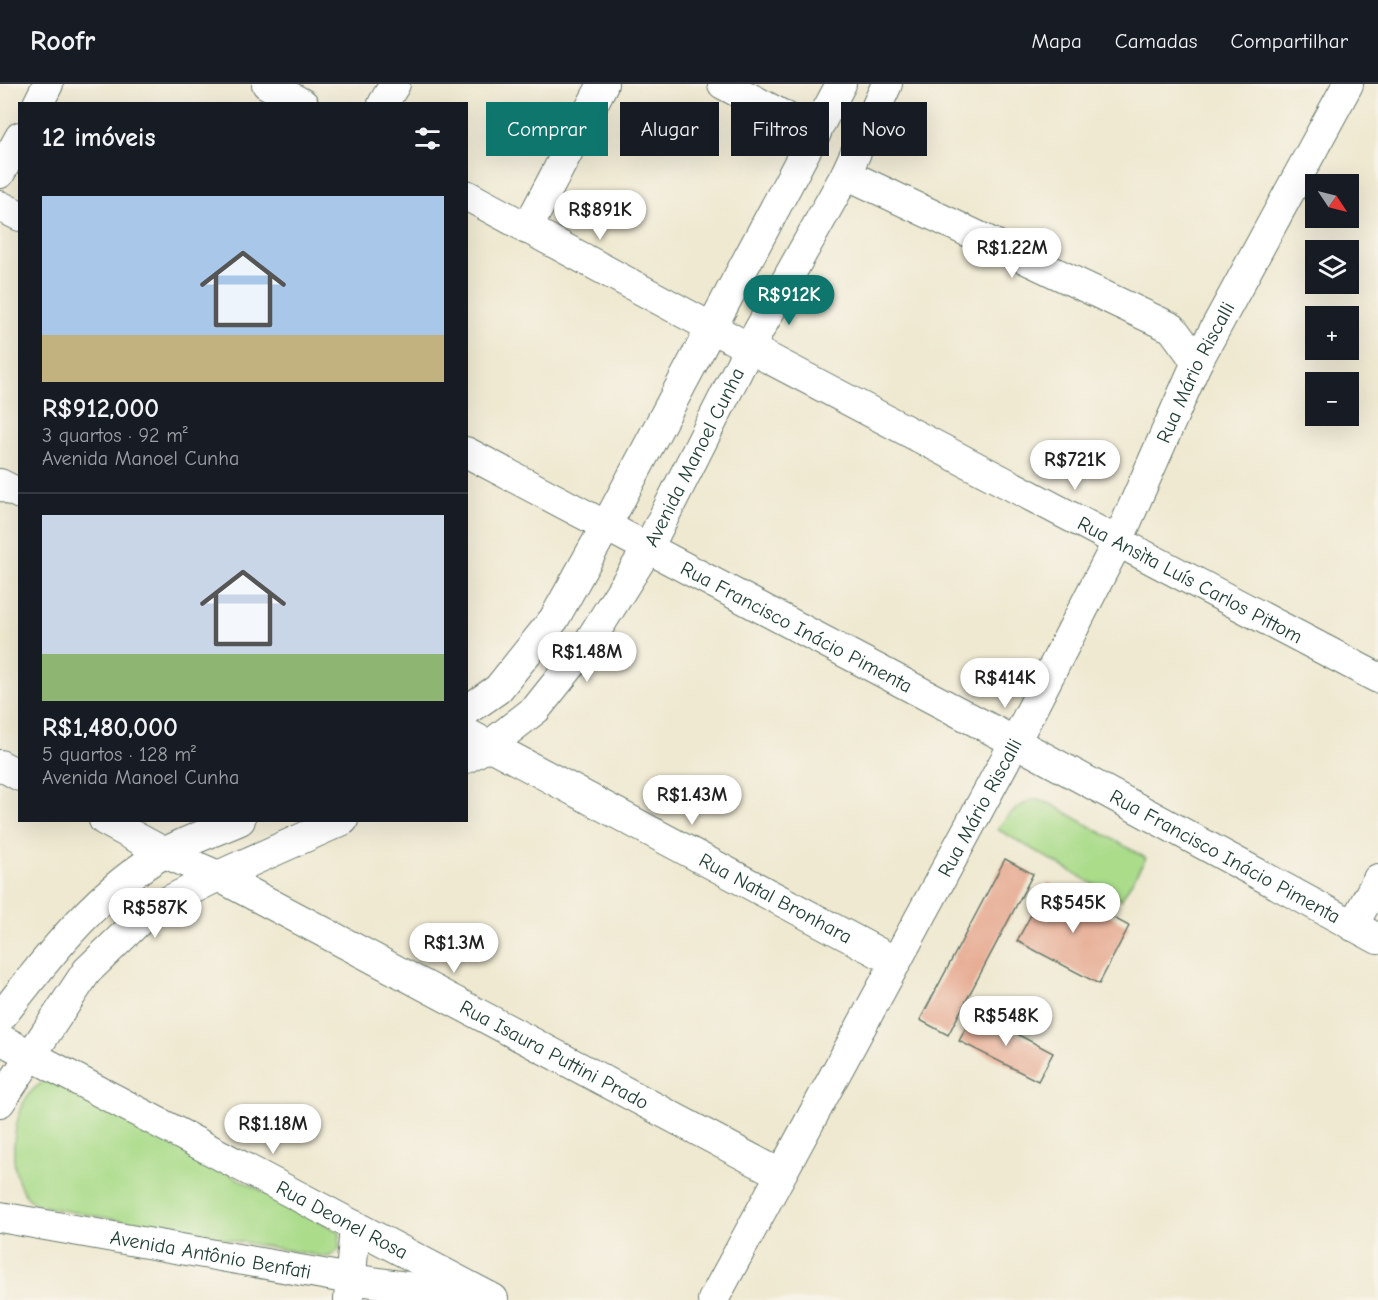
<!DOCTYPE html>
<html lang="pt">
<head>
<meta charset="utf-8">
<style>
	body { margin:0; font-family:"Comic Neue",sans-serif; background:#242831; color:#f1f3f6; height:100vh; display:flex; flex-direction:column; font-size:22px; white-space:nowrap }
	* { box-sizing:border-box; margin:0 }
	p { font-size:20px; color:#9ea1a6 }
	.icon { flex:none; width:33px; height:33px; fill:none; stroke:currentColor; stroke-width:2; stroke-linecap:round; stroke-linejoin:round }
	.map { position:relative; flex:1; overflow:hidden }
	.panel { position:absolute; left:18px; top:18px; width:450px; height:720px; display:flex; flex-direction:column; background:#171b24; border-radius:0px; box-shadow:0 6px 24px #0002 }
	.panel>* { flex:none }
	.banner { position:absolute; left:486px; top:18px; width:570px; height:54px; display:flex; gap:12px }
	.needle { width:39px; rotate:125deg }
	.controls { position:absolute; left:1305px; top:90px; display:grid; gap:12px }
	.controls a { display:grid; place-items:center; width:54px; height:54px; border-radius:0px; background:#171b24; box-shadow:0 6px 24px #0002; font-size:30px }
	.price { position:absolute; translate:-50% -51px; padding:0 14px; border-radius:21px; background:#fff; color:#222; font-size:20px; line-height:39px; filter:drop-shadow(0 2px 3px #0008) }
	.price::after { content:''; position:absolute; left:50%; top:36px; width:18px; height:14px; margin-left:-9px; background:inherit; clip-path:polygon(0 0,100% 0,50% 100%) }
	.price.selected { background:#0f766e; color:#fff }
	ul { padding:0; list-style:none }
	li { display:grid; align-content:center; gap:12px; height:318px; padding:0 24px }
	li+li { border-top:2px solid #363941 }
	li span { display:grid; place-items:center; height:186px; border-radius:0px; color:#555 }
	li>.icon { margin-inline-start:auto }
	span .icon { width:108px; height:108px; fill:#fffc; stroke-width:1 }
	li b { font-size:26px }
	h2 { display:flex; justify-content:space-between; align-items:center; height:72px; padding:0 24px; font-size:26px }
	.chip { padding:0 21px; border-radius:0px; background:#171b24; box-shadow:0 6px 24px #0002; font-size:21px; line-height:54px }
	.chip.selected { background:#0f766e; color:#fff }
	header { display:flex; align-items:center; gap:36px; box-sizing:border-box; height:84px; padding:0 30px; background:#171b24; border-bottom:2px solid #363941 }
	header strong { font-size:28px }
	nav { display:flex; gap:33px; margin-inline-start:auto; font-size:21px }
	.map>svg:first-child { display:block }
	.green { fill:#aadc8a; stroke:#648c5f; stroke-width:1.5 }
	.building { fill:#e6a88f }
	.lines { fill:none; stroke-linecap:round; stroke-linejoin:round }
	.minor-casing { stroke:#68796b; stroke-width:32 }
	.minor { stroke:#fff; stroke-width:30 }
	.labels { text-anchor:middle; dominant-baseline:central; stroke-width:4.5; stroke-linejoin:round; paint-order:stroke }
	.street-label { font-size:20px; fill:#1f3d34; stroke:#f7f3e8 }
</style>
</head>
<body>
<header>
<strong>Roofr</strong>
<nav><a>Mapa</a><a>Camadas</a><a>Compartilhar</a></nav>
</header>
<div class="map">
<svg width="1378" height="1216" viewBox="0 0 1378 1216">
	<rect width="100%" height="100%" fill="#f7f3e8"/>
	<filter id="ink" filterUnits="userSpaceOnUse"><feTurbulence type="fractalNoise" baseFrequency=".0167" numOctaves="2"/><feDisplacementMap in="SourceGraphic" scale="12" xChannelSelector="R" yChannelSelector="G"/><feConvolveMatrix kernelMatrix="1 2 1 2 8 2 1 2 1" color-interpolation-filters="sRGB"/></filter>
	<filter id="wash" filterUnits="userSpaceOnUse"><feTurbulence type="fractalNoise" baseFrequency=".008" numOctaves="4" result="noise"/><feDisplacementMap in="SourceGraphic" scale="24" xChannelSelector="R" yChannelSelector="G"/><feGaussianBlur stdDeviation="1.35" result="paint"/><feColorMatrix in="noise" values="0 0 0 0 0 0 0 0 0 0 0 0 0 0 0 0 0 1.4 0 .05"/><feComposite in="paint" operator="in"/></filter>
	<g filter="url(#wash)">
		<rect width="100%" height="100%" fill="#efe9d1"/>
		<path class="green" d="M1035,715l16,5 95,54 -25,42 -124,-71c11,-14 21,-24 38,-30z
			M47,995l293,153 -1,18 -11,7 -13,-2 -265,-47c-5,-2 -13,-3 -17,-6 -28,-19 -22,-84 -4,-108 5,-6 12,-11 18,-15z"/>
		<g id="blocks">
			<path class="building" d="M1005,775l28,15 -85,161 -28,-15z
				M1048,799l81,43 -30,58 -82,-43z
				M975,928l78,41 -15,28 -79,-40z"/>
		</g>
	</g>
	<g filter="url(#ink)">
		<use href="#blocks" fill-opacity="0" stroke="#68796b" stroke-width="1.5"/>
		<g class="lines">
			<defs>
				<g id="minor">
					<path d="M267,0l36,20"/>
					<path d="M723,0l93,49"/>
					<path d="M38,20l10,-20"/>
					<path d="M383,20l12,-20"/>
					<path d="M0,89l20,-36"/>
					<path d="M846,90l326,154 25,34"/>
					<path id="s1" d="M466,111l283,153 629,330"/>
					<path d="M0,122l20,10"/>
					<path d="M527,145l76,-145"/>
					<path id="s2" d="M466,368l549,290 363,197"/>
					<path d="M0,400l20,10"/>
					<path d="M466,627l32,-22 56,-70 52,-93 235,-442"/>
					<path id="s3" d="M466,649l430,229"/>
					<path id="s4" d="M466,674l24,-13 46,-36 51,-64 61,-97 101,-200 97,-174 41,-90"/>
					<path d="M0,681l20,11"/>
					<path id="s5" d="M104,736l61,33 53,23 562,298"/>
					<path d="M1353,842l25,-47"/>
					<path d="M0,934c47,-60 96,-126 164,-165 24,-13 51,-22 76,-33"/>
					<path id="s6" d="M0,955l493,260"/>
					<path d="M0,1018l87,-131 62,-60 69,-35 125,-56"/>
					<path id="s7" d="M0,1133l351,62 121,17"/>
					<path d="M349,1216l6,-74"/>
					<path id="s8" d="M713,1216l302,-558 103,-201 79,-179 151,-278"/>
				</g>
			</defs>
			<use href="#minor" class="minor-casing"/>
			<use href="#minor" class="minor"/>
		</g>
	</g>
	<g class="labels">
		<g class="street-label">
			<text stroke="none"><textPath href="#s8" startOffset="1046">Rua Mário Riscalli</textPath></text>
			<text stroke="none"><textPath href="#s4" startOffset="384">Avenida Manoel Cunha</textPath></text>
			<text stroke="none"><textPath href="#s1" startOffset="820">Rua Ansìta Luís Carlos Pittom</textPath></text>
			<text stroke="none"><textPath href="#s2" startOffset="374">Rua Francisco Inácio Pimenta</textPath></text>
			<text stroke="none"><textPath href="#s8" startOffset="560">Rua Mário Riscalli</textPath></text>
			<text stroke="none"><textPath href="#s2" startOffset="860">Rua Francisco Inácio Pimenta</textPath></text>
			<text stroke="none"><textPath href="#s3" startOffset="351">Rua Natal Bronhara</textPath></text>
			<text stroke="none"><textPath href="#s5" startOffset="508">Rua Isaura Puttini Prado</textPath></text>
			<text stroke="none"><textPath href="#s6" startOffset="387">Rua Deonel Rosa</textPath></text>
			<text stroke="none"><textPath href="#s7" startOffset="214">Avenida Antônio Benfati</textPath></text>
		</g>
	</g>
</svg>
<div class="controls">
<a><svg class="needle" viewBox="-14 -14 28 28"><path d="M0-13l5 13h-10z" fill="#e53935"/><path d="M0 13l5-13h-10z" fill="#9ea1a6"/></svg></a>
<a><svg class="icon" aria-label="layers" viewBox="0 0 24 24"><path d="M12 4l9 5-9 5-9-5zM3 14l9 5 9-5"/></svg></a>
<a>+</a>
<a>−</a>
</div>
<b class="price" style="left:600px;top:157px">R$891K</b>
<b class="price" style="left:1012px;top:195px">R$1.22M</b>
<b class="price selected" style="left:789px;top:242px">R$912K</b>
<b class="price" style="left:1075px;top:407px">R$721K</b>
<b class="price" style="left:587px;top:599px">R$1.48M</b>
<b class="price" style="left:1005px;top:625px">R$414K</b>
<b class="price" style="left:692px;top:742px">R$1.43M</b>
<b class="price" style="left:1073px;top:850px">R$545K</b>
<b class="price" style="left:155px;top:855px">R$587K</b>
<b class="price" style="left:454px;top:890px">R$1.3M</b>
<b class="price" style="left:1006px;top:963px">R$548K</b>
<b class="price" style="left:273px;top:1071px">R$1.18M</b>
<div class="banner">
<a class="chip selected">Comprar</a>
<a class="chip">Alugar</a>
<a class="chip">Filtros</a>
<a class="chip">Novo</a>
</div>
<section class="panel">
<h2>12 imóveis<svg class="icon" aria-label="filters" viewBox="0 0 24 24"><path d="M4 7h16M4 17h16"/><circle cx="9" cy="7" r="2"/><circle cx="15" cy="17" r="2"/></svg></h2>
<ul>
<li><span style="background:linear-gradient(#a9c7e8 75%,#c2b280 0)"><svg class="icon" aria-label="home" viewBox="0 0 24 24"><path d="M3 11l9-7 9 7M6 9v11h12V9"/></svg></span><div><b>R$912,000</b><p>3 quartos · 92 m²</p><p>Avenida Manoel Cunha</p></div></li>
<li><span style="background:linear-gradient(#c9d6e8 75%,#8fb573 0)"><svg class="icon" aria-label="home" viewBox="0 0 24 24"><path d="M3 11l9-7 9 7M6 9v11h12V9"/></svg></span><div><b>R$1,480,000</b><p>5 quartos · 128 m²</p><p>Avenida Manoel Cunha</p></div></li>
</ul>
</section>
</div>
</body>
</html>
